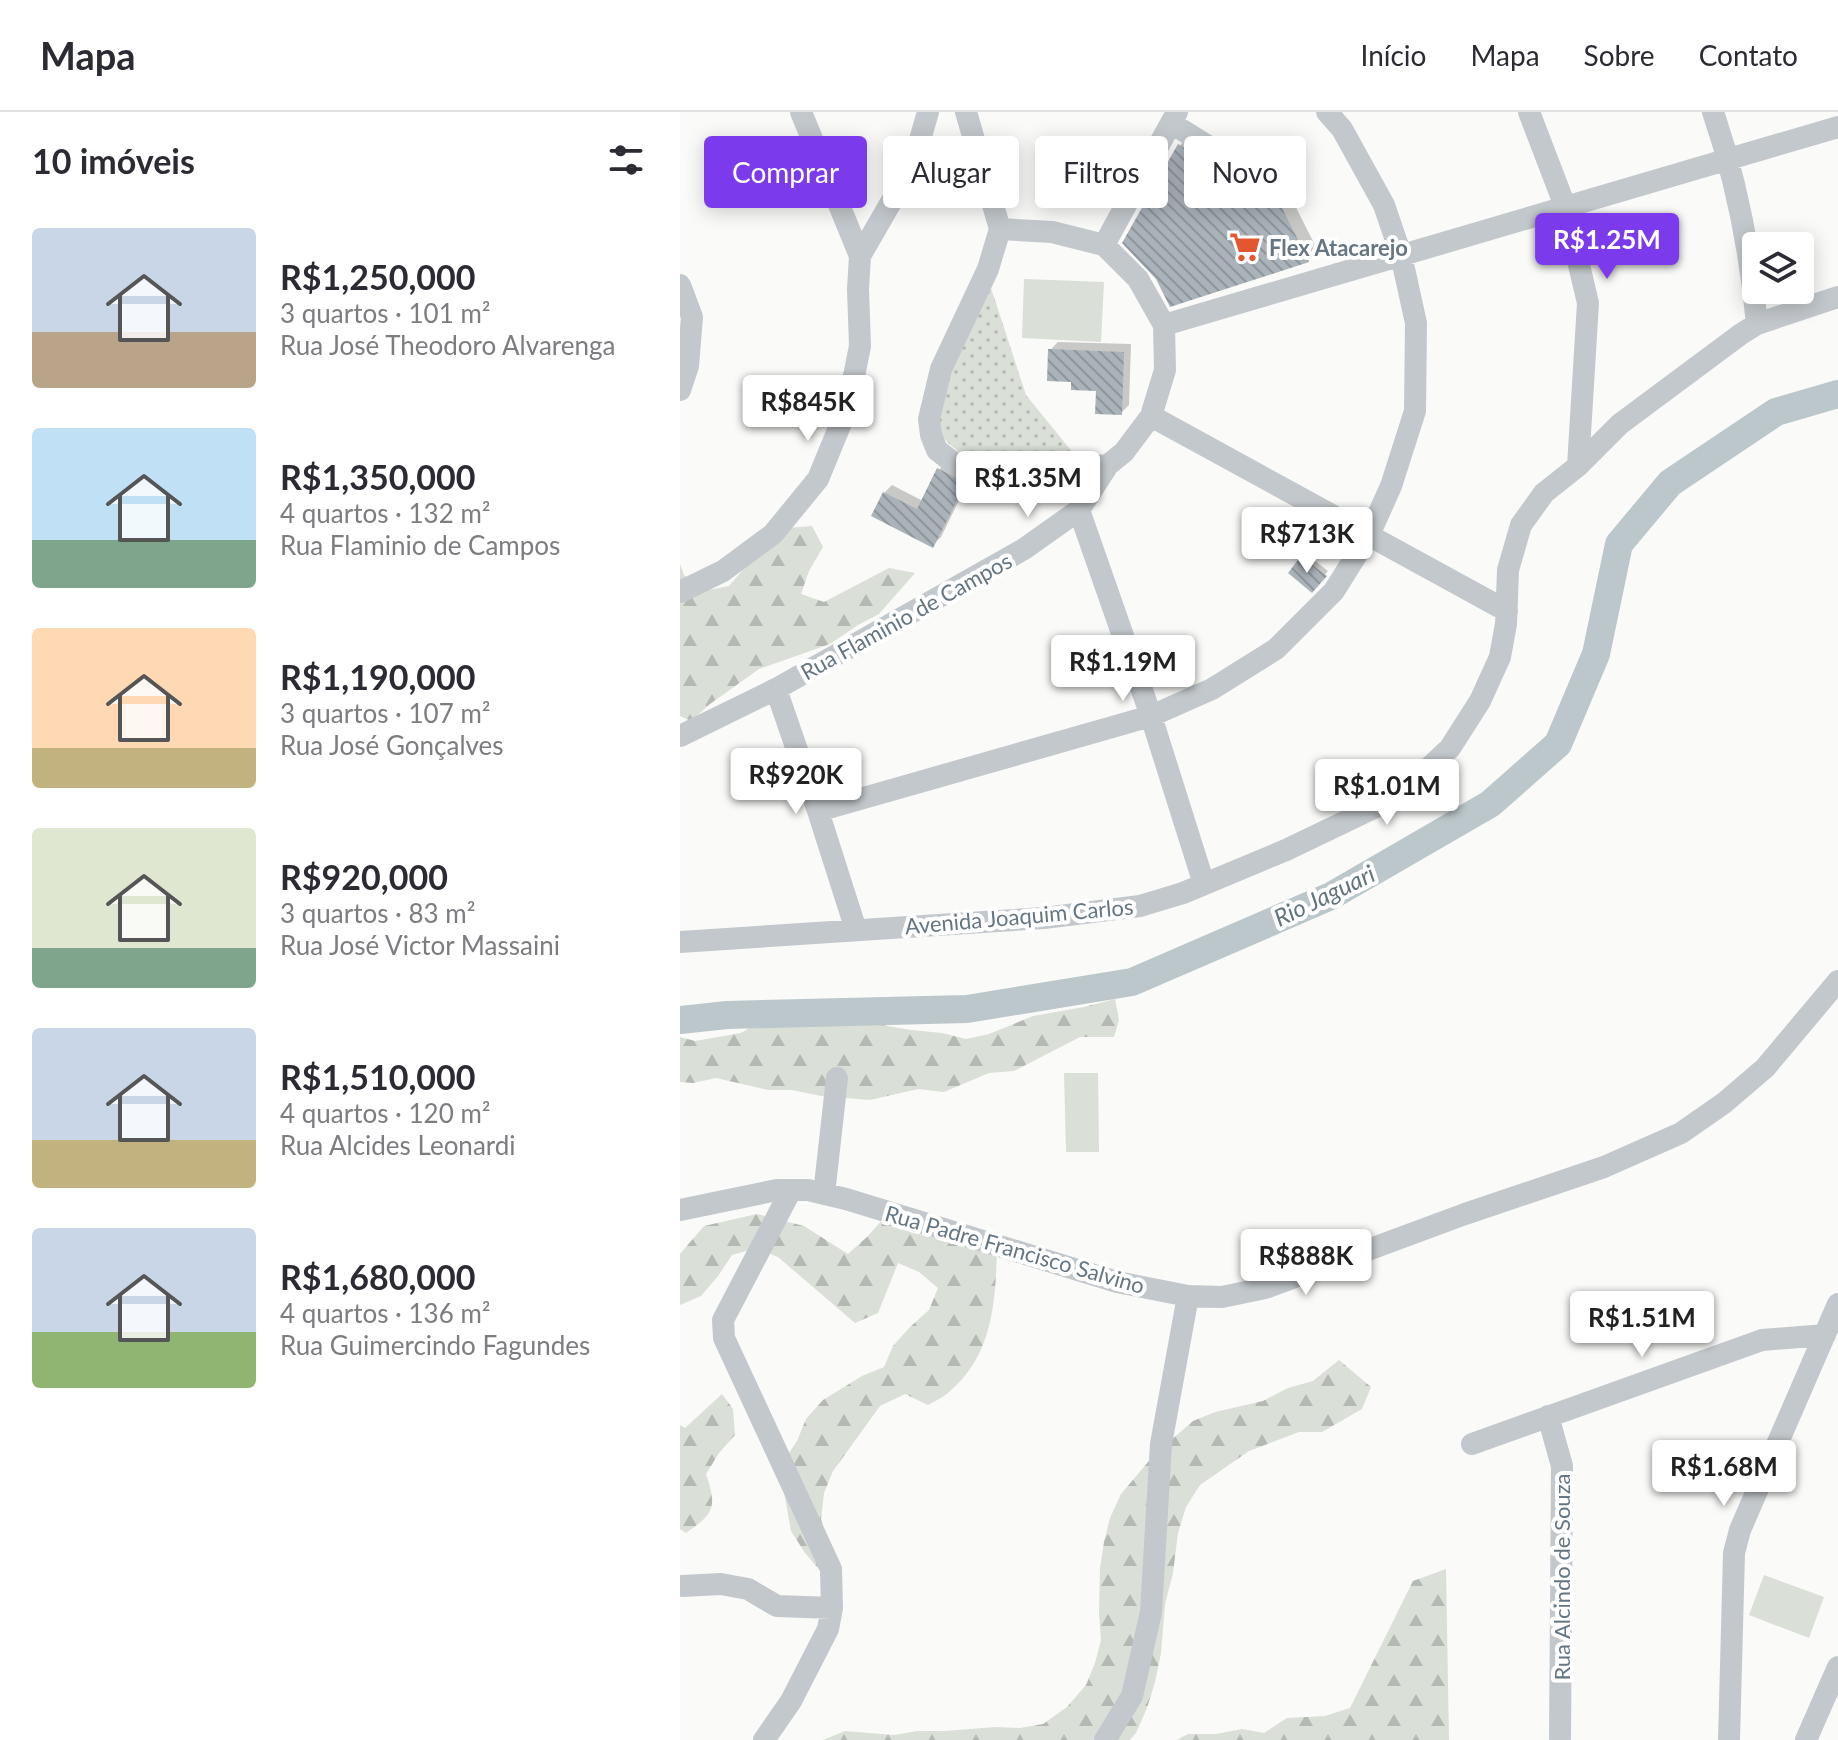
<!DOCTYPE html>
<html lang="pt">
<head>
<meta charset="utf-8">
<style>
	body { margin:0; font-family:Lato,sans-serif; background:#f7f7f7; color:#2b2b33; height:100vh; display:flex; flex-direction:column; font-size:30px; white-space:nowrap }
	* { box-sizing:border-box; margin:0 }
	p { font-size:26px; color:#7c7c81 }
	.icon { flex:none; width:44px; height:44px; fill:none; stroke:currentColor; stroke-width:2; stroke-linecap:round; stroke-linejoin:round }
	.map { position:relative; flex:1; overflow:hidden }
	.drawer { display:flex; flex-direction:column; background:#fff; width:680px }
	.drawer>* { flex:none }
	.guide { position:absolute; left:24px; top:24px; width:760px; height:72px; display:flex; gap:16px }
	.buttons { position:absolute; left:1062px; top:120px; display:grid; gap:16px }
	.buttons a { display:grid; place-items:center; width:72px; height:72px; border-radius:8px; background:#fff; box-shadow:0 4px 20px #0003; font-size:40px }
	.price { position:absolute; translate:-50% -68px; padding:0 18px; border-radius:8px; background:#fff; color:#222; font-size:26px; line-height:52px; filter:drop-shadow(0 2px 4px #0008) }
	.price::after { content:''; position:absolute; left:50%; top:48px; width:24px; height:18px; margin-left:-12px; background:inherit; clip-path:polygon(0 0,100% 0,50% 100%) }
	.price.on { background:#7c3aed; color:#fff }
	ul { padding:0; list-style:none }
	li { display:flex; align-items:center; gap:24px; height:200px; padding:0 32px }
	li span { display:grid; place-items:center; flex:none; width:224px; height:160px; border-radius:8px; color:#555 }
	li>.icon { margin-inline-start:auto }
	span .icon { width:96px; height:96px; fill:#fffc; stroke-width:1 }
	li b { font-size:34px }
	h2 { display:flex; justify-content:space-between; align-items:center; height:96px; padding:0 32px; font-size:34px }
	.chip { padding:0 28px; border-radius:8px; background:#fff; box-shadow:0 4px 20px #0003; font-size:28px; line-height:72px }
	.chip.on { background:#7c3aed; color:#fff }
	header { display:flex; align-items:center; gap:48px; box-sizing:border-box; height:112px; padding:0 40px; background:#fff; border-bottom:2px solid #e1e1e2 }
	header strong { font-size:38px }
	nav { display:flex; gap:44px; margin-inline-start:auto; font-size:28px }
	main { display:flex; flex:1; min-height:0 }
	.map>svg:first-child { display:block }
	.forest { fill:url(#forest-firs) }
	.park { fill:url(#park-dots) }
	.pitch { fill:#dadfd7 }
	.shadow { fill:#0003 }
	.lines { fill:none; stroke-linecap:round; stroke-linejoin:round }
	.river { stroke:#bbc7cb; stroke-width:28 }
	.building { fill:url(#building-back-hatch) }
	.minor { stroke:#c3c8cc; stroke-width:22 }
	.labels { text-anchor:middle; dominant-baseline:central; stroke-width:8; stroke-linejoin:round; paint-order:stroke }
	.poi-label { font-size:22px; font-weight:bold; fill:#657683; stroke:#fff; text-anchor:start }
	.street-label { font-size:22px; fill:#657683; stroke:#fff }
	.water-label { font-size:24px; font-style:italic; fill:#60757c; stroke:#fff }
</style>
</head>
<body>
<header>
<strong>Mapa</strong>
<nav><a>Início</a><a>Mapa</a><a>Sobre</a><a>Contato</a></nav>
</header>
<main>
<section class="drawer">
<h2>10 imóveis<svg class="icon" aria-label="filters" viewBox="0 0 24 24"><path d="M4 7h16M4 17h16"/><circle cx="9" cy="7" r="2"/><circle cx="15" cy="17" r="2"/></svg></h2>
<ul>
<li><span style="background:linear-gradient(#c9d6e8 65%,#b9a48a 0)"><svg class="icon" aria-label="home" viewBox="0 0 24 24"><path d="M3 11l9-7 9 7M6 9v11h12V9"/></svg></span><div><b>R$1,250,000</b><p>3 quartos · 101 m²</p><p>Rua José Theodoro Alvarenga</p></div></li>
<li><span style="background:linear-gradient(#bfe0f5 70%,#7fa58c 0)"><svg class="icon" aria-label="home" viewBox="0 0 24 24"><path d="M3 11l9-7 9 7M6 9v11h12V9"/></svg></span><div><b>R$1,350,000</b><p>4 quartos · 132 m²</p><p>Rua Flaminio de Campos</p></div></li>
<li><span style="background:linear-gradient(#ffd9b3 75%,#c2b280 0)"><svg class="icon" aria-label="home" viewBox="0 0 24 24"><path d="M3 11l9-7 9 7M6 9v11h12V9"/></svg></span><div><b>R$1,190,000</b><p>3 quartos · 107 m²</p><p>Rua José Gonçalves</p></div></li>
<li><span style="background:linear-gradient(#dfe7d0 75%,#7fa58c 0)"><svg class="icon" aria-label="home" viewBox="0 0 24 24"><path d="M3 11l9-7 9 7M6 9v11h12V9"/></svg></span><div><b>R$920,000</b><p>3 quartos · 83 m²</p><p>Rua José Victor Massaini</p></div></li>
<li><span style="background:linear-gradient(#c9d6e8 70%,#c2b280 0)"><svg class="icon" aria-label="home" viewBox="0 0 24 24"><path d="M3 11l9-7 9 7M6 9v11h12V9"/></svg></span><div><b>R$1,510,000</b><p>4 quartos · 120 m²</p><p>Rua Alcides Leonardi</p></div></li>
<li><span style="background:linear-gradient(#c9d6e8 65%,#8fb573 0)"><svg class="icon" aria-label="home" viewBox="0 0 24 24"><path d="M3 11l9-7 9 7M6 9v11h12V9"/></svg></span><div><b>R$1,680,000</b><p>4 quartos · 136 m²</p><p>Rua Guimercindo Fagundes</p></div></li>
</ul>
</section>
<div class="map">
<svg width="1158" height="1628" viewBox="0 0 1158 1628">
	<defs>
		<pattern id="forest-firs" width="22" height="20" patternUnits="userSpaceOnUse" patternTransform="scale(2)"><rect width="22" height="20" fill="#dadfd7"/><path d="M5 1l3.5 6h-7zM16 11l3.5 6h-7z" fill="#b4b9b4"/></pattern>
		<pattern id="park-dots" width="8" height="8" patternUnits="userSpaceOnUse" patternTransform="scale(2)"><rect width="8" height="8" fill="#dadfd7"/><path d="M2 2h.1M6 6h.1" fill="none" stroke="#b4b9b4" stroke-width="1.8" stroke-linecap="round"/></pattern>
		<pattern id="building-back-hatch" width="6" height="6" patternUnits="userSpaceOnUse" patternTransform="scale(2)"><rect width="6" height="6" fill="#aab3b9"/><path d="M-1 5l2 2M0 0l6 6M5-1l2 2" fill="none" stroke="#8e969c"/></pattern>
	</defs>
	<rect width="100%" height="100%" fill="#fafaf8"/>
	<path class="forest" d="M132,414l11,21 -14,24 -8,23 23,8 65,-34 26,5 -36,41 -21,11 -28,19 -71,25 -49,35 -19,17 -11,-5v-152l4,11 19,16 26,-5 32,-37 25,-21z
		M435,887l4,21 -5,17h-34l-66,34 -25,2 -45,19 -26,-3 -48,11 -49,-4 -29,-6h-24l-52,-12 -23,5 -13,-1v-45l15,4 46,-8 20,-12 46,1 26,4 26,-2 23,1 29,5 31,3 24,6 23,-5 44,-18 51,-9z
		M77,1102l47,12 44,28 19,-17 17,-19 113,26c-1,53 -3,110 -47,147 -6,6 -15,10 -22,14l-23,-11 -25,12 -47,65 -9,22 -3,26 7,25 -6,29 -17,-20 -14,-22 -8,-45v-24l14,-21 9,-22 17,-19 39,-24 22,-9 9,-21 17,-19 19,-17 9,-22 -19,-16 -21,-9 -20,50 -23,10 -77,-66 -21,-9 -25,7 -14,21 -17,20 -21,9v-51l24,-28z
		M659,1248l32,27 -9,22 -40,23h-23l-50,19 -49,34 -14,22 -8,26 -5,40 -8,31 -4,49 -6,29 -8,26 -11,25 -6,7h-307l22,-9 49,4 23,-4h28l51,-4 24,1 23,-4 24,-17 19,-22 9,-22 6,-23 -2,-26 1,-46 4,-26 6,-24 11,-24 33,-39 39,-34 22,-9 48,-11 25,-13 25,-7z
		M42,1282l11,15 2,26 -16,18 -13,21c11,33 9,39 -20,59l-6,-4v-104l5,3z
		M766,1457l3,171h-272l11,-6h28l26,-5 22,4 23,-15 38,-2 25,-8 63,-127z"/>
	<path class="park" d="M311,176l35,107 52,64 -86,12c-16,-10 -41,-20 -51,-37 -15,-28 35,-117 50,-146z"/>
	<path class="pitch" d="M344,167l80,3 -3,60 -79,-4z
		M384,961h34l1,79h-33z
		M1084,1463l60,22 -15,41 -60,-23z"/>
	<path class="shadow" d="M510,23l68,57h10l-3,-13 11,-11 42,83 -10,10 -128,-116z
		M378,230l73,2 -2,61 -8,8 -23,-24 -25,-9 -23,-30z
		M267,350l25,12 -31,63 -8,8 -49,-52 8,-8 31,16 16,-31z
		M626,442l22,17 -16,19 -9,-33z"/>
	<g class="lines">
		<path class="river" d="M0,908l47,-5 240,-6 165,-27 199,-86 159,-92 68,-60 38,-90 23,-110 51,-61 106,-71 62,-18"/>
	</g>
	<path class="building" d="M498,32l29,18 35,36 5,3h9l6,-4 4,-6v-6l-3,-6 3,-3 43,86 -139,45 -14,-28 -34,-36z
		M368,237l76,3 -2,63 -27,-1 1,-23 -25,-1v-8l-24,-1z
		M257,356l29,15 -33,65 -62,-32 12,-24 34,17z
		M621,444l26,20 -15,17 -24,-20z"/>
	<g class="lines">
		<path class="minor" d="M286,0l34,117
			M849,0l36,94 23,97 -10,163
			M1033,0c24,70 37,138 44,212
			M491,11l45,28 36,37
			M320,117l-12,40 -47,100 -12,50 2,16 6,15 14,11 14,7 30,9 113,-12
			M424,133l73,-133
			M180,144l53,-92 15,-52
			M0,173l12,32 -4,49 -8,24
			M484,213l674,-198
			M471,304l356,195
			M399,398l72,206 53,168
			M0,480l43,-21 50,-37 45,-55 30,-73 12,-60 -2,-57 2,-33 -59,-144
			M96,577l42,122 38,119
			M0,624l96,-47 248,-140 55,-39 29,-45 16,-13 27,-36 14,-46 -1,-45 -26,-46 -34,-34 -52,-13 -52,-3
			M138,699l333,-95 61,-27 64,-40 58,-58 35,-56 22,-49 24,-75 1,-88 -15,-68 -17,-50 -42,-76 -15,-17
			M0,830l364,-24 96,-12 43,-13 103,-43 100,-48 30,-22 34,-32 30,-47 20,-44 6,-33 2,-54 13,-45 23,-32 34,-27 42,-42 121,-90 16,-10 81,-27
			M144,1082l13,-116
			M0,1098l97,-20h31l38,9 271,83 71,14 34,1 43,-9 200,-74 139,-47 77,-34 43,-30 41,-35 73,-87
			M868,1304l14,50 -2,274
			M792,1332l290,-104 63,-5
			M2,1474l39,-2 27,5 29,17 55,2
			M84,1628l27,-39 37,-72 4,-21 -1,-39 -107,-231 -1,-18 68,-130
			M425,1628l27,-44 19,-84 10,-168 27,-148
			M1049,1628l5,-187 6,-23 98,-226
			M1126,1628l32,-73"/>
	</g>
	<defs>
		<symbol id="supermarket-bare" viewBox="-9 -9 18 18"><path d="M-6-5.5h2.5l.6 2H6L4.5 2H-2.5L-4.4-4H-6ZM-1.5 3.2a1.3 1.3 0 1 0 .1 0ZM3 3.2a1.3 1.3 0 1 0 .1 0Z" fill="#e4572e" stroke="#fff" stroke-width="2.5" paint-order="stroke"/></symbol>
	</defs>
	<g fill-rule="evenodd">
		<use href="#supermarket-bare" x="543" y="113" width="44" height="44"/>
	</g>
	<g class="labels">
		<g class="poi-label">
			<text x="589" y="135">Flex Atacarejo</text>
		</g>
		<g class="street-label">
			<text transform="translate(226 504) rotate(-29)">Rua Flaminio de Campos</text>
			<text transform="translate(339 804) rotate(-5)">Avenida Joaquim Carlos</text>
			<text transform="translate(335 1137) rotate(16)">Rua Padre Francisco Salvino</text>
			<text transform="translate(881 1465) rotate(-90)">Rua Alcindo de Souza</text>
		</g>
		<g class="water-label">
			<text transform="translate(644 783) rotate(-26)">Rio Jaguari</text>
		</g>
	</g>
</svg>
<div class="buttons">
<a><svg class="icon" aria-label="layers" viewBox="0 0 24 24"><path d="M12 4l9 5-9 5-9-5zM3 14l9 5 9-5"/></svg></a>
</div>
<b class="price on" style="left:927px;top:169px">R$1.25M</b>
<b class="price" style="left:128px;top:331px">R$845K</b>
<b class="price" style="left:348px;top:407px">R$1.35M</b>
<b class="price" style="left:627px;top:463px">R$713K</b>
<b class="price" style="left:443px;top:591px">R$1.19M</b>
<b class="price" style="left:116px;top:704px">R$920K</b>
<b class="price" style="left:707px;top:715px">R$1.01M</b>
<b class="price" style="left:626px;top:1185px">R$888K</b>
<b class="price" style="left:962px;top:1247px">R$1.51M</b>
<b class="price" style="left:1044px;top:1396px">R$1.68M</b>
<div class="guide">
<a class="chip on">Comprar</a>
<a class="chip">Alugar</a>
<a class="chip">Filtros</a>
<a class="chip">Novo</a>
</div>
</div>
</main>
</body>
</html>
